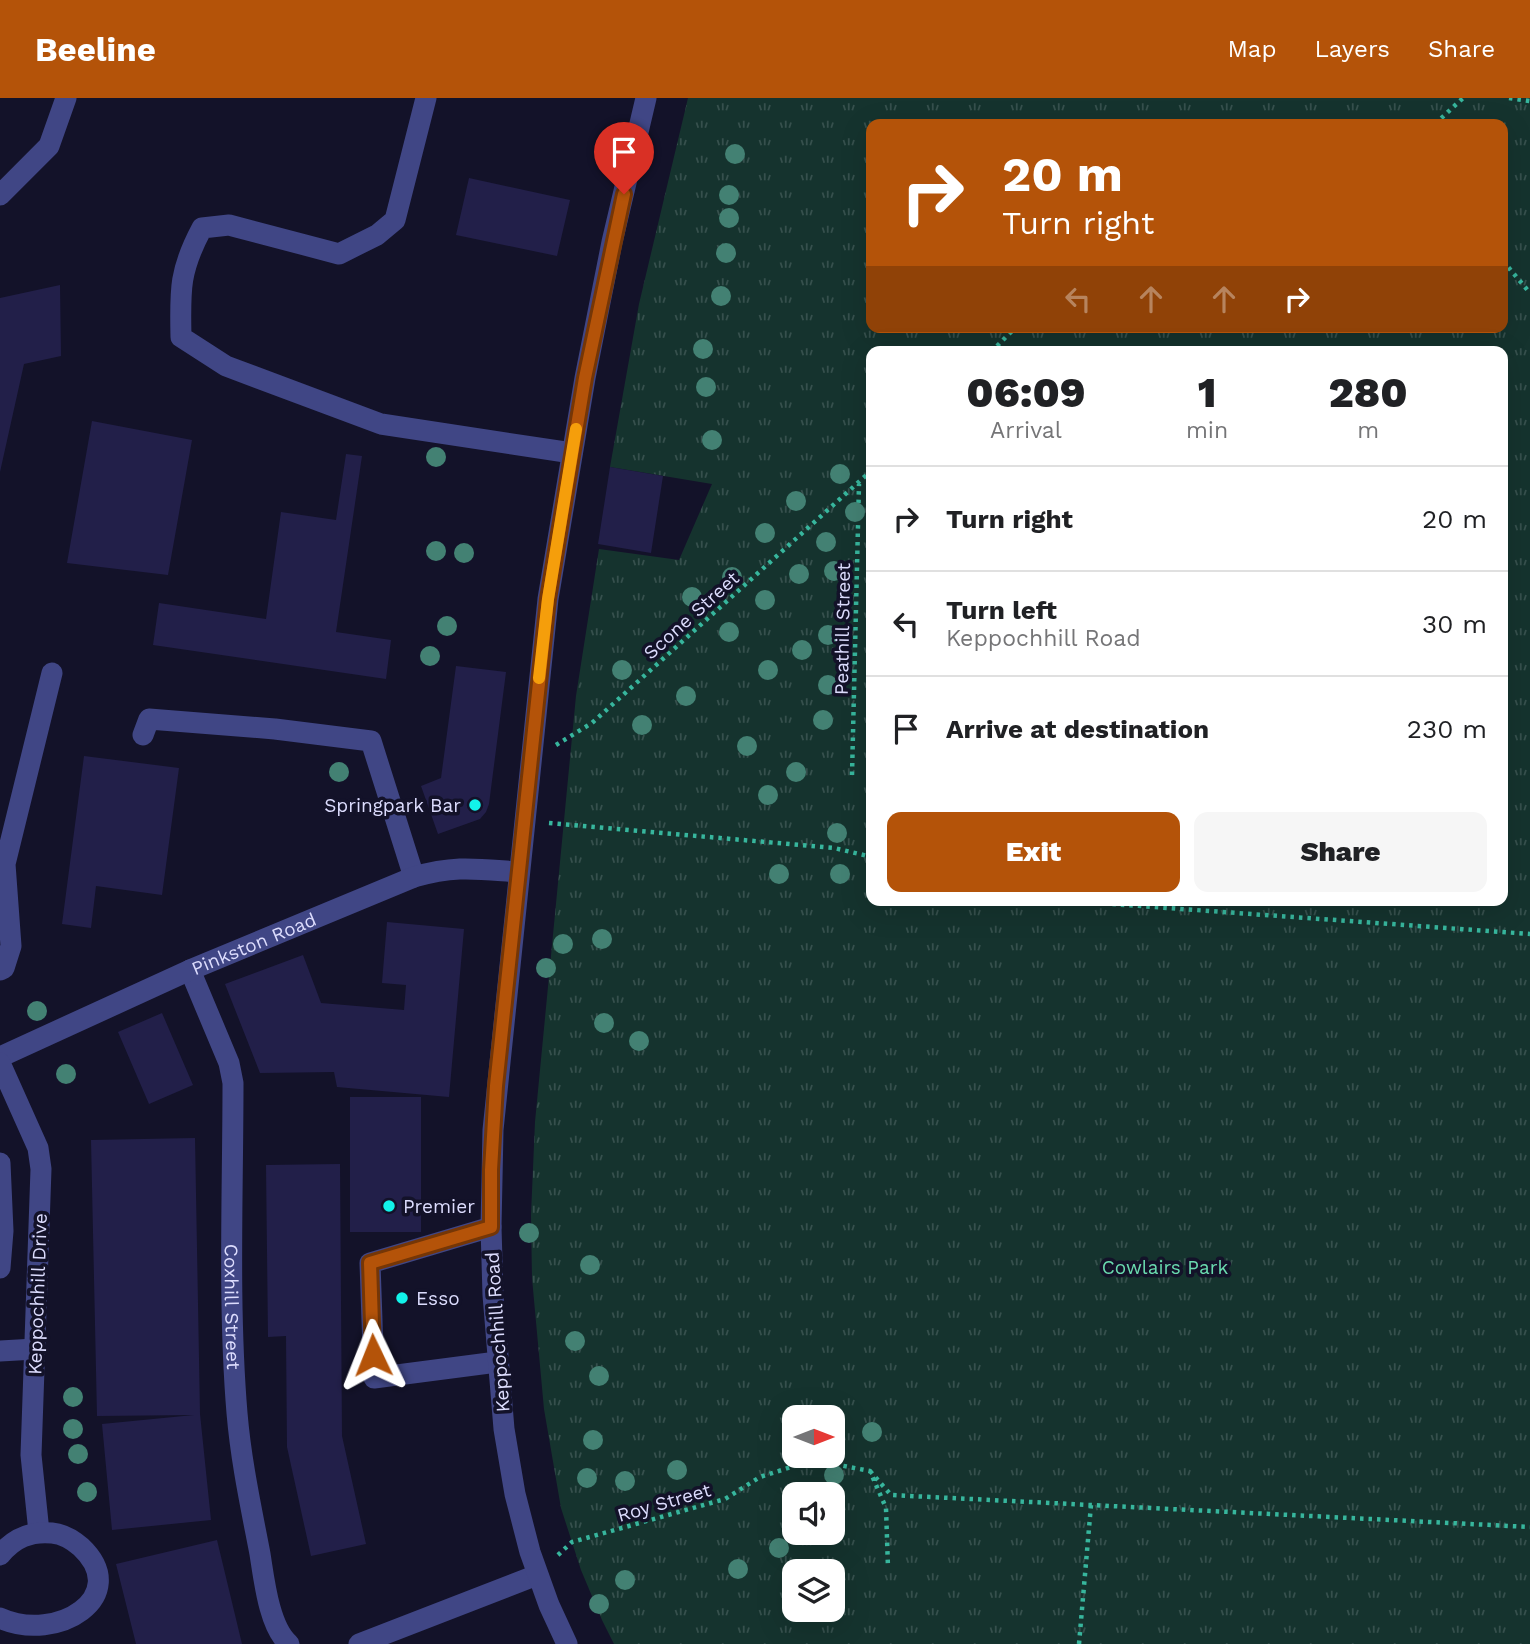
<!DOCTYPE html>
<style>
body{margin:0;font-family:"Work Sans",sans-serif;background:#f6f6f6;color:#202124;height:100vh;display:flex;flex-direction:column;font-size:26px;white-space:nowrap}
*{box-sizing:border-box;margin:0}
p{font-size:23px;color:#757577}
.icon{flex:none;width:38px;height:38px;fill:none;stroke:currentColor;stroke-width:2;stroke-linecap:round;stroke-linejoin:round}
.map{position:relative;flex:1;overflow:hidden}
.drawer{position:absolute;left:866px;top:248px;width:642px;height:560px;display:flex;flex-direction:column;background:#fff;border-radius:14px;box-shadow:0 7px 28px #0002}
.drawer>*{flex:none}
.top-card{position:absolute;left:866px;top:21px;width:642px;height:214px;border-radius:14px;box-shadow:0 7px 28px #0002;background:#b45309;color:#fff;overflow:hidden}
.needle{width:46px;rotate:90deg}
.tools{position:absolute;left:782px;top:1307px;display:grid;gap:14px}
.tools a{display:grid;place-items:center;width:63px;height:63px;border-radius:14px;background:#fff;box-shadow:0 7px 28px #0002;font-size:35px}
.pin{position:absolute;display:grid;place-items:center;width:60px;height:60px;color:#fff;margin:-72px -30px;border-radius:50% 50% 50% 0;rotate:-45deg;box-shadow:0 0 7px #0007}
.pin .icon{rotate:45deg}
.me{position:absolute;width:77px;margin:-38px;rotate:358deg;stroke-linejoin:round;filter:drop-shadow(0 0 5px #0008)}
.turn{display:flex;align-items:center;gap:24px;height:147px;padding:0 21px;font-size:32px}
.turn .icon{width:91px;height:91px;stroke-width:2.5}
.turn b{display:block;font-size:49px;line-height:60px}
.lanes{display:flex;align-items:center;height:66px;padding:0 21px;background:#0003;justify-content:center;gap:35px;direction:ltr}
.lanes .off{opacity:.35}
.eta{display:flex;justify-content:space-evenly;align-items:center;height:119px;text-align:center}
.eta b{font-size:42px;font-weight:800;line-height:49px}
.primary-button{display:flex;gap:14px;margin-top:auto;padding:14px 21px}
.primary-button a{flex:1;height:80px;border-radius:14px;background:#b45309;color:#fff;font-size:28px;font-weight:800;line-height:80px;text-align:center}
.primary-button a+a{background:#f6f6f6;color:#202124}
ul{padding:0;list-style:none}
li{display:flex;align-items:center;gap:21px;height:105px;padding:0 21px;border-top:2px solid #e0e0e0}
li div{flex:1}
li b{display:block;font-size:26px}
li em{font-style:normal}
header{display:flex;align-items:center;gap:42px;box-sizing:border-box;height:98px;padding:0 35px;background:#b45309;color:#fff}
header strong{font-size:33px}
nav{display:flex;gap:38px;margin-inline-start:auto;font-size:24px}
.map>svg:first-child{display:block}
.park{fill:url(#park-tufts);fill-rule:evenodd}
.building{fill:#221f49}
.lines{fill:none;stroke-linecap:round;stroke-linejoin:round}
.path{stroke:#37b69d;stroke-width:4.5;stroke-dasharray:3.5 5;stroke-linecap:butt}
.minor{stroke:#404685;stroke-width:21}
.tree{fill:#438173}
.route-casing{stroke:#753606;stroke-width:18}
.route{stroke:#b45309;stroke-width:12}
.slow{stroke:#f59e0b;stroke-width:12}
.poi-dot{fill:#12f3ea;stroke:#131229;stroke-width:2.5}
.labels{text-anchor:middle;stroke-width:7;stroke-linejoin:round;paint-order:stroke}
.street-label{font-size:19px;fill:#dcdcfd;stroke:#131229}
.poi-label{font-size:19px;fill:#dcdcfd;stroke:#131229;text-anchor:start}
.park-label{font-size:19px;fill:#6adbaf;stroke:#131229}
</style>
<header>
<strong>Beeline</strong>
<nav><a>Map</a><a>Layers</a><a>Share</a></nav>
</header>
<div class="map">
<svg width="1530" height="1546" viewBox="0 0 1530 1546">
<defs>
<pattern id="park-tufts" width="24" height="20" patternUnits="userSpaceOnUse" patternTransform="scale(1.75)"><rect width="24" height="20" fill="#15332e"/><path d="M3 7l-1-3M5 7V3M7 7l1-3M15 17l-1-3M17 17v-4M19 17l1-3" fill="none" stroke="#36504d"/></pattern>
</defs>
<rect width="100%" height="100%" fill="#131229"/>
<path class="park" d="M688,0H1530V1546H614L602,1522L581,1472L561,1410L544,1311L532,1180L531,1117L535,1024L576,598L599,451L679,462L712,386L610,369L639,206ZM872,26H1503V229H872ZM872,254H1503V803H872ZM794,1320H833V1358H794ZM794,1396H833V1435H794ZM794,1474H833V1512H794Z"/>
<path class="building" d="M469,80L570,102L557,158L456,137Z
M60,187L61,258L24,266L0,374V200Z
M92,323L192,342L168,477L67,465Z
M346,356L362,358L336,534L391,542L386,581L153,547L159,505L266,521L281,414L336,422Z
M610,369L663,378L651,455L598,446Z
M456,568L506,574L489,706L486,714L480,721L438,736L421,688L441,680Z
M84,658L179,670L162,797L96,788L91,830L62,826Z
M387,824L464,831L449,999L337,989L334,974L260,975L225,886L303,857L321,905L404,912L406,887L382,885Z
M162,915L193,987L149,1006L118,934Z
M350,999H421V1134H350Z
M195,1040L200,1316L211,1422L112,1432L102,1326L194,1317L97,1318L91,1042Z
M340,1066L342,1338L366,1446L311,1458L287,1349L286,1238L268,1239L266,1067Z
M217,1442L242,1546H136L116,1466Z"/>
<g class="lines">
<path class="path" d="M1509,0L1530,3
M1435,26L1463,0
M1503,163L1530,195
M991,254L1016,229
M556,647L592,625L872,372
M852,677L859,386
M549,725L834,750L872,759
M1070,803L1530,836
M870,1373L891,1397L1530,1429
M558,1457L572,1444L725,1401L760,1379L813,1362L870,1373L886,1410L888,1470
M1079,1546L1091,1407"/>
<g class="minor">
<path d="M426,0L395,122L377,137L339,156L229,127L202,130C179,173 180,192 181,239L226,268L381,326L572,355"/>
<path d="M0,97L49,48L66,0"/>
<path d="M143,637L149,621L275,631L371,643L414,779"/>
<path d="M0,872L4,870L11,848L5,766L52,575"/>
<path id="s1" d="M190,872L229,965L233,985C233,1095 228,1206 237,1315C241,1363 251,1409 260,1456C264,1481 269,1529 289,1546"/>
<path id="s2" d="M0,959L190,872L414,779C456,767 476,771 518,774"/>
<path d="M0,965L38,1050L41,1071L31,1357L39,1434"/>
<path d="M0,1065L3,1133L0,1170"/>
<path d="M491,1129L370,1165L374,1280L497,1264"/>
<path d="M0,1253L35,1251"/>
<path d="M0,1457C14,1440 30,1433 52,1435C63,1436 73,1442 81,1449C133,1498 57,1546 0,1520"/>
<path d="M359,1546L537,1477"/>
<path d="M567,1546L549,1507L530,1454L515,1396L504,1331L493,1197L491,1129L493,1032L548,501L585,280L612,144L646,0"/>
</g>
</g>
<g class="tree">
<circle cx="735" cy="56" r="10"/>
<circle cx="729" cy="97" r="10"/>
<circle cx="729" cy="120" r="10"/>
<circle cx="726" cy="155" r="10"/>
<circle cx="721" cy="198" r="10"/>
<circle cx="703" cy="251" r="10"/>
<circle cx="706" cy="289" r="10"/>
<circle cx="712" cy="342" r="10"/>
<circle cx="436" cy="359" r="10"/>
<circle cx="840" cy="376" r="10"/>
<circle cx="796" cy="403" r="10"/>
<circle cx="855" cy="414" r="10"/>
<circle cx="765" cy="435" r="10"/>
<circle cx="826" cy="444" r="10"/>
<circle cx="436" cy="453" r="10"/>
<circle cx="464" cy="455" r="10"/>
<circle cx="834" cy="473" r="10"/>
<circle cx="799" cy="476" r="10"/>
<circle cx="732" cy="479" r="10"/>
<circle cx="692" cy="499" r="10"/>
<circle cx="765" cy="502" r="10"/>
<circle cx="447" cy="528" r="10"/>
<circle cx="729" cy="534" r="10"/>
<circle cx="828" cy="537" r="10"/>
<circle cx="802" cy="552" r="10"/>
<circle cx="430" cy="558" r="10"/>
<circle cx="622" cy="572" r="10"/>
<circle cx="768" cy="572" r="10"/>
<circle cx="828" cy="587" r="10"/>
<circle cx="686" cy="598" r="10"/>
<circle cx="823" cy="622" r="10"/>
<circle cx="642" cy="627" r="10"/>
<circle cx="747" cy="648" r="10"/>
<circle cx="339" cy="674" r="10"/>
<circle cx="796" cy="674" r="10"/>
<circle cx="768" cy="697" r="10"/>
<circle cx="837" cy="735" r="10"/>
<circle cx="779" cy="776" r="10"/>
<circle cx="840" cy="776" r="10"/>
<circle cx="602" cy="841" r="10"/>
<circle cx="563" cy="846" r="10"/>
<circle cx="546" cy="870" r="10"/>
<circle cx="37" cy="913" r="10"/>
<circle cx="604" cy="925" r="10"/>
<circle cx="639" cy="943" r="10"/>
<circle cx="66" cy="976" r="10"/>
<circle cx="529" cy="1135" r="10"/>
<circle cx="590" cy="1167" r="10"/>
<circle cx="575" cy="1243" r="10"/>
<circle cx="599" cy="1278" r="10"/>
<circle cx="73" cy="1299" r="10"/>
<circle cx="73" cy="1331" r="10"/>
<circle cx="872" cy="1334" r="10"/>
<circle cx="593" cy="1342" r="10"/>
<circle cx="78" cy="1356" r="10"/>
<circle cx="677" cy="1372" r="10"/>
<circle cx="834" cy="1377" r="10"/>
<circle cx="587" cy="1380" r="10"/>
<circle cx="625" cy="1383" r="10"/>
<circle cx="87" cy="1394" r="10"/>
<circle cx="779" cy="1450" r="10"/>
<circle cx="738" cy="1471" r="10"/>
<circle cx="625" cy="1482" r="10"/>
<circle cx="599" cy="1506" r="10"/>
</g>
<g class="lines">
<g class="route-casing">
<path id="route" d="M373,1257L370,1165L491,1129V1072L496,988L548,501L585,280L624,96"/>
</g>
<use href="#route" class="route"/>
<path class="slow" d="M539,580L548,501L576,331"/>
</g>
<g class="poi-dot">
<circle cx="475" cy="707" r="7"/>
<circle cx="389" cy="1108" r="7"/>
<circle cx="402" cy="1200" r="7"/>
</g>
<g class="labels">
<g class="street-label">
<text transform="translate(691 517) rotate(-42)" y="7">Scone Street</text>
<text transform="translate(842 531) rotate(-89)" y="7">Peathill Street</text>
<text dy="7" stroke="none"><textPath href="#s2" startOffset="278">Pinkston Road</textPath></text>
<text transform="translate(37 1196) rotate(-88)" y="7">Keppochhill Drive</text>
<text dy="7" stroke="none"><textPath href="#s1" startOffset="345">Coxhill Street</textPath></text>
<text transform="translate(497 1234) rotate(-94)" y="7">Keppochhill Road</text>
<text transform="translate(664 1404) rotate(-16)" y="7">Roy Street</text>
</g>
<g class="poi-label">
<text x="461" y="714" text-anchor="end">Springpark Bar</text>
<text x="403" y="1115">Premier</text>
<text x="416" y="1207">Esso</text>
</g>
<g class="park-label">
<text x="1165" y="1176">Cowlairs Park</text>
</g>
</g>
</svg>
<div class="tools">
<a><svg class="needle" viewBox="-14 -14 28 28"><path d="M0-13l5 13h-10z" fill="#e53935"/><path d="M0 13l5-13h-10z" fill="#757577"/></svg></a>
<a><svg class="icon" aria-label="sound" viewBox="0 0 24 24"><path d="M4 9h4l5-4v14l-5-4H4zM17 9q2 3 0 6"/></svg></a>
<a><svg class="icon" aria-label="layers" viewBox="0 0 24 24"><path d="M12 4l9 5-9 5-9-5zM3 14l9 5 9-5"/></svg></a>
</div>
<div class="pin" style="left:624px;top:96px;background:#d93025"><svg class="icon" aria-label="arrive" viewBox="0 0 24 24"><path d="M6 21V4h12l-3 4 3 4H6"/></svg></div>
<svg class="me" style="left:373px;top:1257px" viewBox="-20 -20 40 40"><path d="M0-17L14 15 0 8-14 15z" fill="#b45309" stroke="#fff" stroke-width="4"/></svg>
<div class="top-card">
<div class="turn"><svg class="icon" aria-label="right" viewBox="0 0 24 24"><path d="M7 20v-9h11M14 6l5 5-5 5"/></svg><div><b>20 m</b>Turn right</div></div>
<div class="lanes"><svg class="icon off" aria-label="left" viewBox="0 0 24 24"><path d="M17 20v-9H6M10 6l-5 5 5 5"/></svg><svg class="icon off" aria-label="ahead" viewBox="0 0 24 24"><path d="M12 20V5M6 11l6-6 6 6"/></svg><svg class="icon off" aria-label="ahead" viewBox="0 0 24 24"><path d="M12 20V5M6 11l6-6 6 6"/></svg><svg class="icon" aria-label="right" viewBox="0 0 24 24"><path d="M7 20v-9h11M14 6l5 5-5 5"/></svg></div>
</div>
<section class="drawer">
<div class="eta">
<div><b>06:09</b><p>Arrival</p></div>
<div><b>1</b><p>min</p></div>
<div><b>280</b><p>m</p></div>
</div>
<ul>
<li><svg class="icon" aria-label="right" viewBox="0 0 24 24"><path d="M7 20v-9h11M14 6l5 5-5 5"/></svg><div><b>Turn right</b></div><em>20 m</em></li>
<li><svg class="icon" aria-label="left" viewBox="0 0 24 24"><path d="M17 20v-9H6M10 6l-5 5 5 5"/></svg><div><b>Turn left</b><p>Keppochhill Road</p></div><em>30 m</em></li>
<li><svg class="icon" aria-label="arrive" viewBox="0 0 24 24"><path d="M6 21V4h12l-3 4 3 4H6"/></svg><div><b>Arrive at destination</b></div><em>230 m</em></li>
</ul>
<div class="primary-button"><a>Exit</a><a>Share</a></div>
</section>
</div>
